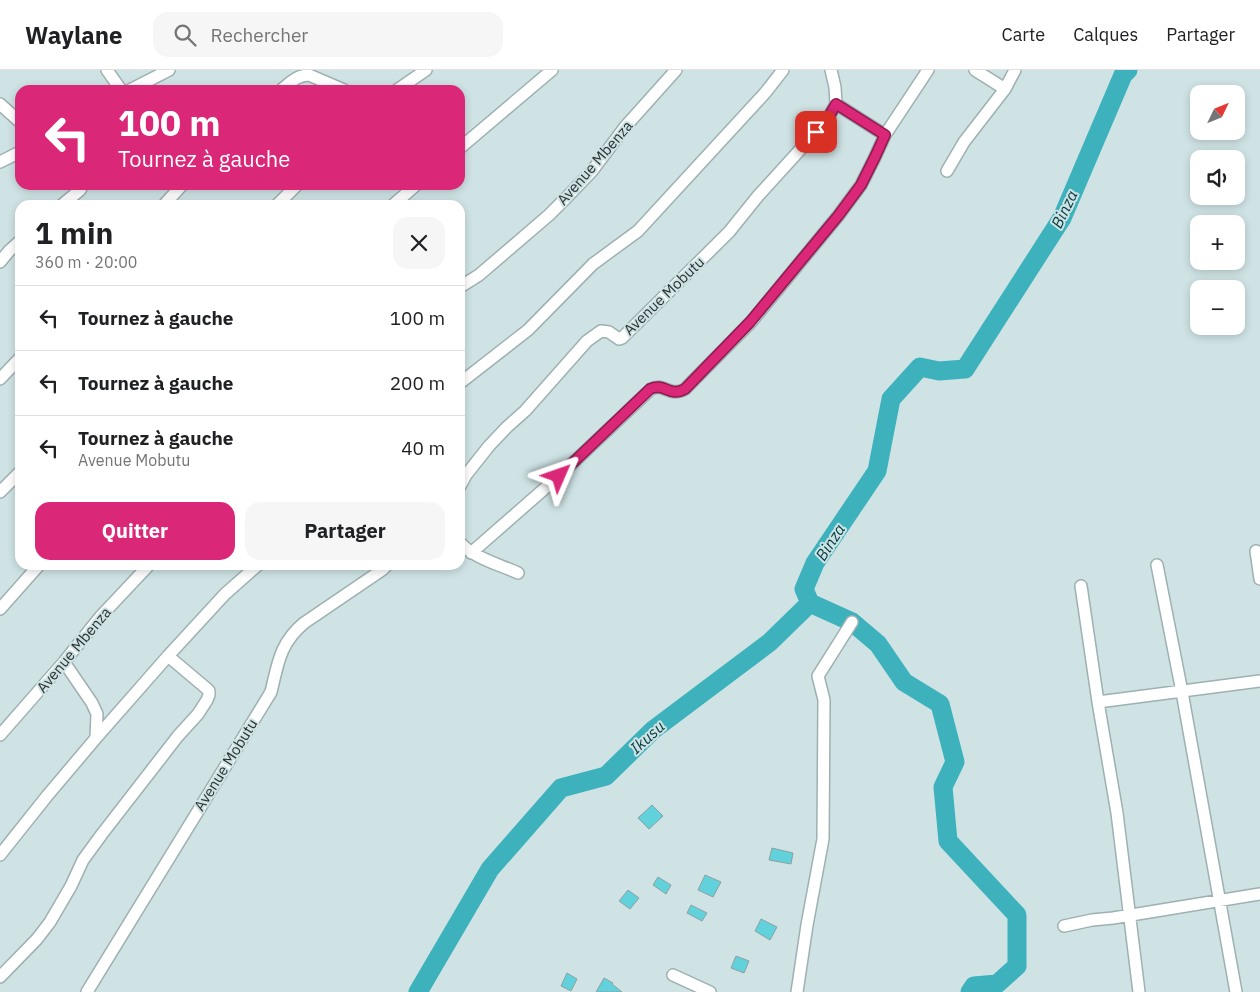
<!DOCTYPE html>
<html lang="fr">
<meta charset="utf-8">
<style>
body{margin:0;font-family:"IBM Plex Sans",sans-serif;background:#f6f6f6;color:#202124;height:100vh;display:flex;flex-direction:column;font-size:19px;white-space:nowrap}
*{box-sizing:border-box;margin:0}
p{font-size:16px;color:#757577}
.icon{flex:none;width:28px;height:28px;fill:none;stroke:currentColor;stroke-width:2;stroke-linecap:round;stroke-linejoin:round}
.map{position:relative;flex:1;overflow:hidden}
.details{position:absolute;left:15px;top:130px;width:450px;height:370px;display:flex;flex-direction:column;background:#fff;border-radius:15px;box-shadow:0 2px 8px #0003}
.details>*{flex:none}
.banner{position:absolute;left:15px;top:15px;width:450px;height:105px;border-radius:15px;box-shadow:0 2px 8px #0003;background:#db2777;color:#fff;overflow:hidden}
.needle{width:32px;rotate:47deg}
.fabs{position:absolute;left:1190px;top:15px;display:grid;gap:10px}
.fabs a{display:grid;place-items:center;width:55px;height:55px;border-radius:10px;background:#fff;box-shadow:0 2px 8px #0003;font-size:25px}
.pin{position:absolute;display:grid;place-items:center;width:42px;height:42px;color:#fff;margin:-21px;border-radius:10px;box-shadow:0 2px 8px #0006}
.me{position:absolute;width:55px;margin:-28px;rotate:47deg;stroke-linejoin:round;filter:drop-shadow(0 0 4px #0008)}
.turn{display:flex;align-items:center;gap:18px;height:105px;padding:0 20px;font-size:22px}
.turn .icon{width:65px;height:65px;stroke-width:2.5}
.turn b{display:block;font-size:35px;line-height:42px}
.round{display:grid;place-items:center;flex:none;width:52px;height:52px;border-radius:15px;background:#f6f6f6}
.overview{display:flex;align-items:center;justify-content:space-between;height:85px;padding:0 20px}
h1{font-size:30px;font-weight:700;line-height:38px}
.primary-button{display:flex;gap:10px;margin-top:auto;padding:10px 20px}
.primary-button a{flex:1;height:58px;border-radius:15px;background:#db2777;color:#fff;font-size:20px;font-weight:700;line-height:58px;text-align:center}
.primary-button a+a{background:#f6f6f6;color:#202124}
ul{padding:0;list-style:none}
li{display:flex;align-items:center;gap:15px;height:65px;padding:0 20px;border-top:1px solid #e0e0e0}
li div{flex:1}
li b{display:block;font-size:19px}
li em{font-style:normal}
header{display:flex;align-items:center;gap:30px;box-sizing:border-box;height:70px;padding:0 25px;background:#fff;border-bottom:1px solid #e0e0e0}
header strong{font-size:24px}
nav{display:flex;gap:28px;margin-inline-start:auto;font-size:18px}
.search{width:350px;height:45px;background:#f6f6f6;display:flex;align-items:center;gap:12px;box-sizing:border-box;padding:0 18px;border-radius:15px;color:#757577;font-size:19px}
.map>svg:first-child{display:block}
.lines{fill:none;stroke-linecap:round;stroke-linejoin:round}
.river{stroke:#3db2bd;stroke-width:19}
.building{fill:#61d1dc;stroke:#8ea0a2}
.street-casing{stroke:#9db0b2;stroke-width:14}
.street{stroke:#fff;stroke-width:11}
.route-casing{stroke:#8e194d;stroke-width:12}
.route{stroke:#db2777;stroke-width:9}
.labels{text-anchor:middle;stroke-width:4;stroke-linejoin:round;paint-order:stroke}
.street-label{font-size:15px;fill:#2a3132;stroke:#cfe3e5}
.water-label{font-size:16px;font-style:italic;fill:#043c41;stroke:#cfe3e5}
</style>
<header>
<strong>Waylane</strong>
<div class="search"><svg class="icon" aria-label="search" viewBox="0 0 24 24"><circle cx="10" cy="10" r="6"/><path d="M15 15l6 6"/></svg>Rechercher</div>
<nav><a>Carte</a><a>Calques</a><a>Partager</a></nav>
</header>
<div class="map">
<svg width="1260" height="922" viewBox="0 0 1260 922">
<rect width="100%" height="100%" fill="#cfe3e5"/>
<g class="lines">
<path class="river" d="M418,922L490,799L561,718L606,706L653,660L770,572L810,533
M970,922L974,916L997,914L1017,896V845L948,771L943,717L955,692L940,634L904,612L878,574L852,552L810,533L804,519L815,493L877,401L891,329L920,297L939,301L965,299L1062,148L1123,5L1128,0"/>
</g>
<path class="building" d="M652,735L663,746L649,759L638,748Z
M772,778L793,783L791,794L769,790Z
M705,805L721,812L713,827L698,820Z
M658,807L671,815L666,824L653,815Z
M628,820L639,828L630,839L619,831Z
M691,835L707,843L702,851L687,843Z
M761,849L777,857L770,870L755,861Z
M736,886L749,891L744,903L731,898Z
M567,903L577,909L571,921L561,916Z
M604,908L613,913L612,914L622,922H596Z"/>
<g class="lines">
<g class="street-casing">
<path id="street" d="M107,0L121,20
M975,0L1005,19
M130,20L169,0
M281,20C290,13 297,5 309,5L344,20
M397,20L426,0
M0,34L20,52
M836,34L885,65
M460,78L552,0
M0,92L20,82
M947,101L964,72L1005,19L1015,0
M62,135L80,120L83,115
M164,135L182,115
M277,135L297,115
M393,135L416,115
M0,192L9,181L20,171
M460,217L479,205L549,145L566,128L592,101L625,57L676,0
M0,309L20,288
M460,313L528,260L593,194L638,161L765,23L783,0
M460,416L466,405L489,376L507,357L525,341L587,271L601,261L609,262L619,269L622,268L729,162L758,126L827,50L836,34L835,17L831,0
M0,422L20,402
M460,473C464,476 468,481 473,483C487,492 503,496 518,503
M1256,481L1260,509
M471,483L559,406L651,319C665,312 669,328 685,319L751,252L838,146L861,115L875,87L885,65L928,0
M1157,495L1182,622L1236,922
M1081,516L1098,632L1117,743L1139,922
M0,539L39,495
M64,592L92,633L97,644L96,668
M1098,632L1260,611
M0,665L64,592L101,546L149,495
M0,785L47,726L96,668L168,586L225,524L258,495
M1064,856L1092,850L1113,848L1260,824
M673,905L710,922
M0,907L37,869L50,852L71,816L83,790L102,764L178,666L198,644L207,630L209,625V621L206,618L168,586
M87,922L271,622C278,593 280,573 304,553L382,500L387,495
M797,922L807,855L823,769L824,630L818,606L852,552"/>
</g>
<use href="#street" class="street"/>
</g>
<g class="lines">
<g class="route-casing">
<path id="route" d="M559,406L650,319C665,312 669,328 685,319L750,252L838,146L861,115L875,87L885,65L836,34L827,50L816,62"/>
</g>
<use href="#route" class="route"/>
</g>
<g class="labels">
<g class="street-label">
<text transform="translate(595 93) rotate(-49)" y="5">Avenue Mbenza</text>
<text transform="translate(664 226) rotate(-44)" y="5">Avenue Mobutu</text>
<text transform="translate(74 580) rotate(-50)" y="5">Avenue Mbenza</text>
<text transform="translate(226 695) rotate(-58)" y="5">Avenue Mobutu</text>
</g>
<g class="water-label">
<text transform="translate(1064 139) rotate(-64)" y="6">Binza</text>
<text transform="translate(830 472) rotate(-57)" y="6">Binza</text>
<text transform="translate(647 667) rotate(-42)" y="6">Ikusu</text>
</g>
</g>
</svg>
<div class="fabs">
<a><svg class="needle" viewBox="-14 -14 28 28"><path d="M0-13l5 13h-10z" fill="#e53935"/><path d="M0 13l5-13h-10z" fill="#757577"/></svg></a>
<a><svg class="icon" aria-label="sound" viewBox="0 0 24 24"><path d="M4 9h4l5-4v14l-5-4H4zM17 9q2 3 0 6"/></svg></a>
<a>+</a>
<a>−</a>
</div>
<div class="pin" style="left:816px;top:62px;background:#d93025"><svg class="icon" aria-label="arrive" viewBox="0 0 24 24"><path d="M6 21V4h12l-3 4 3 4H6"/></svg></div>
<svg class="me" style="left:559px;top:406px" viewBox="-20 -20 40 40"><path d="M0-17L14 15 0 8-14 15z" fill="#db2777" stroke="#fff" stroke-width="4"/></svg>
<div class="banner">
<div class="turn"><svg class="icon" aria-label="left" viewBox="0 0 24 24"><path d="M17 20v-9H6M10 6l-5 5 5 5"/></svg><div><b>100 m</b>Tournez à gauche</div></div>
</div>
<section class="details">
<div class="overview"><div><h1>1 min</h1><p>360 m · 20:00</p></div><a class="round"><svg class="icon" aria-label="close" viewBox="0 0 24 24"><path d="M6 6l12 12M18 6L6 18"/></svg></a></div>
<ul>
<li><svg class="icon" aria-label="left" viewBox="0 0 24 24"><path d="M17 20v-9H6M10 6l-5 5 5 5"/></svg><div><b>Tournez à gauche</b></div><em>100 m</em></li>
<li><svg class="icon" aria-label="left" viewBox="0 0 24 24"><path d="M17 20v-9H6M10 6l-5 5 5 5"/></svg><div><b>Tournez à gauche</b></div><em>200 m</em></li>
<li><svg class="icon" aria-label="left" viewBox="0 0 24 24"><path d="M17 20v-9H6M10 6l-5 5 5 5"/></svg><div><b>Tournez à gauche</b><p>Avenue Mobutu</p></div><em>40 m</em></li>
</ul>
<div class="primary-button"><a>Quitter</a><a>Partager</a></div>
</section>
</div>
